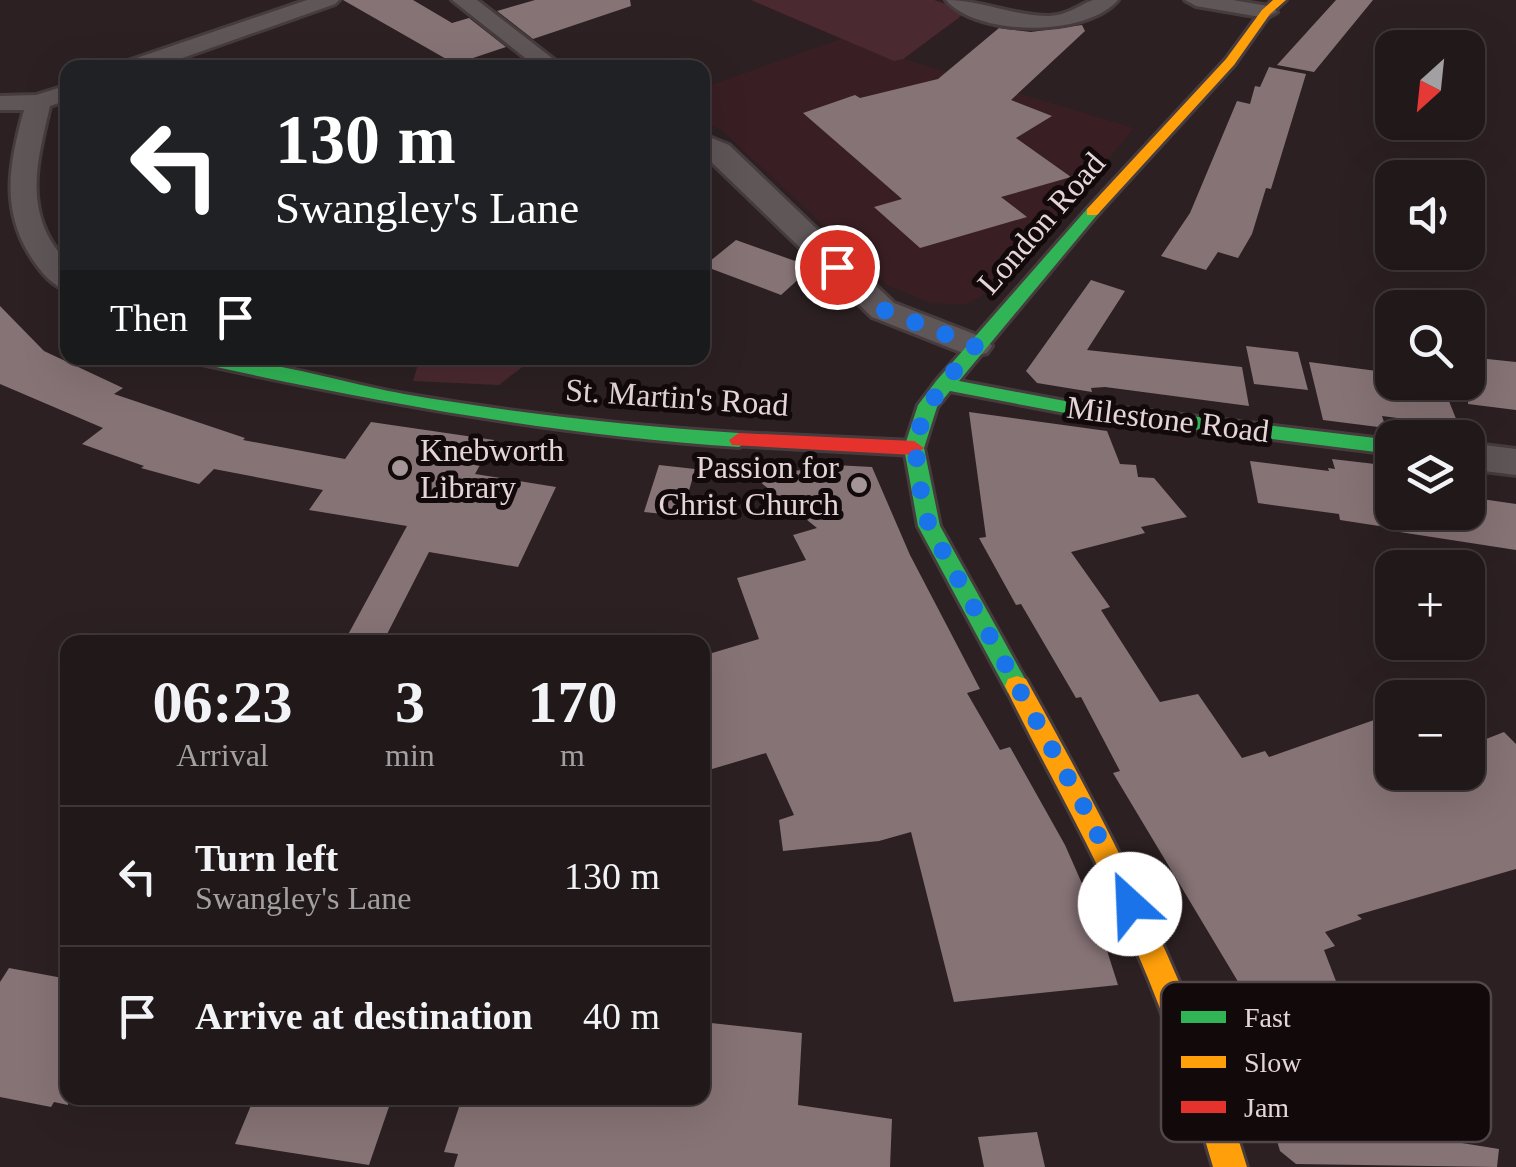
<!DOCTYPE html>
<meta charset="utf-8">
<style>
body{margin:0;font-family:Georgia,serif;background:#2d2527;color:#f1f3f6;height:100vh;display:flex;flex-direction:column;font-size:38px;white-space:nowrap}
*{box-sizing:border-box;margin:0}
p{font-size:32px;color:#a2a0a2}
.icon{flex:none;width:55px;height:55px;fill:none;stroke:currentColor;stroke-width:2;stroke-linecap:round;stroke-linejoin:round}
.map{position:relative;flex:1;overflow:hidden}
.sheet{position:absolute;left:60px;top:635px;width:650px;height:470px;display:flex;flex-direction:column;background:#21181a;border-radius:20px;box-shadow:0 10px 40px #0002,0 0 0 2px #3e3739}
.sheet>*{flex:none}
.banner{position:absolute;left:60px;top:60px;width:650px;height:305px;border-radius:20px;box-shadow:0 10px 40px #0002,0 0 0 2px #3e3739;background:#202124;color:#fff;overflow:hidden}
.needle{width:65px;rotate:207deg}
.tools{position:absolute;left:1375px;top:30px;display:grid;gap:20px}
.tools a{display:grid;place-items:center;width:110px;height:110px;border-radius:20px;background:#21181a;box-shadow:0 10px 40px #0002,0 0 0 2px #3e3739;font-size:50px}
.pin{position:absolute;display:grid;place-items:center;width:85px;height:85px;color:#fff;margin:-42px;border:5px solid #fff;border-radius:50%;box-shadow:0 2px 10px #0007}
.me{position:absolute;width:110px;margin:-55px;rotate:335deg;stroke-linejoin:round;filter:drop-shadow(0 0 8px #0008)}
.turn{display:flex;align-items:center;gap:35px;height:210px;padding:0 50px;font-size:45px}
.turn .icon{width:130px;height:130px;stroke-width:2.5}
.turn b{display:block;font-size:70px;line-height:85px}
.then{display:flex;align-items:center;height:95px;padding:0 50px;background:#0003;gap:20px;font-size:38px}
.eta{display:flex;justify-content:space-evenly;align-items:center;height:170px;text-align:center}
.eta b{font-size:60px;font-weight:700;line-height:70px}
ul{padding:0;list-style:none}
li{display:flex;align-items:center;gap:30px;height:140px;padding:0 50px;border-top:2px solid #3e3739}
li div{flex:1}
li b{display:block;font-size:38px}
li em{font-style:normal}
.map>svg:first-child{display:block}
.built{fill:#391f24}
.green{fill:#4a2930}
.building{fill:#867376}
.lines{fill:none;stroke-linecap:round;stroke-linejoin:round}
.street-casing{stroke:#463b3d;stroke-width:6}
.fast-casing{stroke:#463b3d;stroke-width:6}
.slow-casing{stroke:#463b3d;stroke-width:6}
.jam-casing{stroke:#463b3d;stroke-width:6}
.street{fill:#5f5658;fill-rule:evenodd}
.fast{fill:#30b455;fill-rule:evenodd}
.slow{fill:#ff9f0a;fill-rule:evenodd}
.jam{fill:#e5322d;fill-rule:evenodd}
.route{stroke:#1a73e8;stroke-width:18;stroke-dasharray:0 32.4}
.poi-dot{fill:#a49698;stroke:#12090b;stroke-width:4}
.labels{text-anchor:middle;stroke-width:10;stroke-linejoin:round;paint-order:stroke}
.street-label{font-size:32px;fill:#e5d5d8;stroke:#12090b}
.poi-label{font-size:32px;fill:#e5d5d8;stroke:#12090b;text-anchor:start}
.key{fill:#12090b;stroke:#514648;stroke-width:2.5}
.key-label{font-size:28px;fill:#e5d5d8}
</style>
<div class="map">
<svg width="1516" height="1167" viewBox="0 0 1516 1167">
<rect width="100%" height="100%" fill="#2c2022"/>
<path class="built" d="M750,0H934L968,11L904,59L1134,128L1078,196L983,295L965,305L931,303L887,285L723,131L703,121L702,88L841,39Z"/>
<path class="green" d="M751,0H934L968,11L903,59L894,61Z
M420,358H534L499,385L413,381Z"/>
<path class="building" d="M343,0H413L452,23L469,18L506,47L455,64Z
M535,0H630L631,6L533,39L497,11Z
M1336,0H1373L1314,72L1277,65Z
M1082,25L1085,31L1011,100L1052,116L1016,138L1071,177L1001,197L1027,217L920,248L874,207L902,199L803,113L855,95L860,98L938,79L999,28L1031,32Z
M1269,67L1306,74L1271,189L1266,188L1252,234L1238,258L1218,252L1206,270L1161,256L1190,213L1237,101L1250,104L1255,86L1260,87Z
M736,240L812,267L781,295L704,266Z
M1091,280L1125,291L1087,350L1242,367L1249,406L1105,387L1091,388L1092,392L1037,383L1026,371Z
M0,306L44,351L123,388L114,394L245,438L243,440L345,459L371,422L494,440L475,474L556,487L518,567L429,552L383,642H344L407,526L309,510L323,490L214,469L199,484L141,468L144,466L82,444L103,428L0,384Z
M1246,346L1298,352L1308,390L1254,384Z
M1468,357L1516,362V410L1468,404Z
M1309,362L1392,373V382L1442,384L1459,426L1382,416L1386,428L1323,420Z
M969,412L1107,431L1120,464L1136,465L1138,477L1154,478L1187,517L1141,527L1145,533L1071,552L1110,607L1101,610L1160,702L1198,694L1242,758L1265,751L1269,757L1374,720L1392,742V772H1468V746L1504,732L1516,744V869L1357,915L1362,919L1325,932L1335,946L1324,950L1349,1015L1382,1027L1412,1135L1499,1149L1497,1167L1296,1164L1280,1151L1242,1022L1261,1020L1113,773L1120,771L1081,697L1076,698L1021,604L1016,605L979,538L986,537Z
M1332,459L1392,466V528L1340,520L1339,514L1258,503L1250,461L1329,471L1328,468L1335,469Z
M733,460L785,462L794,471L834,465L872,467L910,555L980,689L967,693L1000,750L1010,747L1065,845L1095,913L1118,985L954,1002L911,832L879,841L783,851L779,820L794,815L766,753L702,772V656L759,639L737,578L806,560L793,535L817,528Z
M659,465L695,469L682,516L644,512Z
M1468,497L1516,504V550L1393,531L1394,512H1468Z
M9,968L68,979V1105L54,1102L51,1107L0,1097V982Z
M711,1023L802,1033L798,1105L892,1119L890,1167H454L458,1154L444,1152L462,1098H702Z
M254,1098H392L369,1165L235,1144Z
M1037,1132L1045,1167H984L978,1137Z"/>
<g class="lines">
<g class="street-casing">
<path id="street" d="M307,0H339L335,4L154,68H119L122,63Z
M452,0H477L565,68H538Z
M946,0C981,0 1013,16 1049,16C1068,15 1077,6 1093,0C1100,0 1111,0 1118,0C1085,38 976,36 946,0Z
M1185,0H1233L1274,7L1277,12L1266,18L1196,6Z
M68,85V100L50,106C42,142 30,181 41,218C51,253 68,249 68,290C53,287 42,273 33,260C0,211 9,164 24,110H0V96L36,95Z
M702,134L729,145L894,303L987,339L992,346L987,353L975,356L963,353L872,317L702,153Z
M1468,443L1516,449V475L1468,469Z"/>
</g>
<g class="fast-casing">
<path id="fast" d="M1092,207L1100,212L1097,215L959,381L1065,401L1392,440V454L1065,413L950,391L937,407L924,448L940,526L1029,686L1026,693L1017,696L1008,693L918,526L904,448L918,405L937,380L1087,209Z
M193,358C252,354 342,383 404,394C515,413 626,426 739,433L749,440L739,447C557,435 380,403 202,364Z"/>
</g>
<g class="slow-casing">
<path id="slow" d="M1273,0H1286L1270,14L1234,65L1097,215H1087V209L1226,59L1262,10Z
M1017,676L1026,679C1114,836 1195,994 1247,1167H1213C1184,1064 1146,965 1099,869C1069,807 1035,748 1005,686L1008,679Z"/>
</g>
<g class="jam-casing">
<path id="jam" d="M739,433L914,441L924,448L914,455L732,445L729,440Z"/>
</g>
<use href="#street" class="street"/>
<use href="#fast" class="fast"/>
<use href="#slow" class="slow"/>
<use href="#jam" class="jam"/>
</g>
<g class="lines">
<path class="route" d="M837,267L884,310L975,346C913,420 905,431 929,526L1089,816L1130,904"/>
</g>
<g class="poi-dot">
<circle cx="400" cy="468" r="10"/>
<circle cx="859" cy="485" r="10"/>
</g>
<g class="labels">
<g class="street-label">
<text transform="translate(1041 223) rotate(-49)" y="11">London Road</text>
<text transform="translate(677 397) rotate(4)" y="11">St. Martin's Road</text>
<text transform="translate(1168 419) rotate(7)" y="11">Milestone Road</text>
</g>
<g class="poi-label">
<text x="420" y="461">Knebworth<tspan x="420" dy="37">Library</tspan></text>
<text x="839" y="478" text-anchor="end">Passion for<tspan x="839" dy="37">Christ Church</tspan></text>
</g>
</g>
<rect x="1161" y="982" width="330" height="160" rx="15" class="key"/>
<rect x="1181" y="1011" width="45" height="12" fill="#30b455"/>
<rect x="1181" y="1056" width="45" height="12" fill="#ff9f0a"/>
<rect x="1181" y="1101" width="45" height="12" fill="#e5322d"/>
<g class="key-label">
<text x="1244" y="1027">Fast</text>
<text x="1244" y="1072">Slow</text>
<text x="1244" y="1117">Jam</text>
</g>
</svg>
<div class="tools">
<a><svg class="needle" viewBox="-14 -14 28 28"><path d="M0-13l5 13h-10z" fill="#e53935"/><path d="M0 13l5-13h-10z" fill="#a2a0a2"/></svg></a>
<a><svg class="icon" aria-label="sound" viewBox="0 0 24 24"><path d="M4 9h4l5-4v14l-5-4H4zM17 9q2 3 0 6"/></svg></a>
<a><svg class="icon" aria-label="search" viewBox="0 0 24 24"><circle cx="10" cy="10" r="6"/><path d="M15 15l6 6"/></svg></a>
<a><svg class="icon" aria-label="layers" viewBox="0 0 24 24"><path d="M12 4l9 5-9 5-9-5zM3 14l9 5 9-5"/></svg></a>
<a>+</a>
<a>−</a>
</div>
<div class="pin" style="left:837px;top:267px;background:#d93025"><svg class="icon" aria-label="arrive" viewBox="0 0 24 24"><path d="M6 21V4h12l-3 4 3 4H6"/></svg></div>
<svg class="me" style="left:1130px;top:904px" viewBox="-20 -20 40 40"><circle r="19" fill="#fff"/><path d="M0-13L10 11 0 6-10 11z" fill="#1a73e8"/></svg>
<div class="banner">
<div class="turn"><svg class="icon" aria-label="left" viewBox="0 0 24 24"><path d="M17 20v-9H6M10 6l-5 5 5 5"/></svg><div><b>130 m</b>Swangley's Lane</div></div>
<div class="then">Then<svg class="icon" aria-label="arrive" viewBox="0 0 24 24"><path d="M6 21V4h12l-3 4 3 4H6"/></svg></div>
</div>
<section class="sheet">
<div class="eta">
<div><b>06:23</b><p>Arrival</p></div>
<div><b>3</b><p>min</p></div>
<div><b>170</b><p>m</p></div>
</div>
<ul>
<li><svg class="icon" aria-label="left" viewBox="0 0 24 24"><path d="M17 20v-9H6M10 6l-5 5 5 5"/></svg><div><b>Turn left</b><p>Swangley's Lane</p></div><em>130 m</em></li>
<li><svg class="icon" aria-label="arrive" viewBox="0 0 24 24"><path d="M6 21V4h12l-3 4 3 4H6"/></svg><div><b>Arrive at destination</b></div><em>40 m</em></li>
</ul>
</section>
</div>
